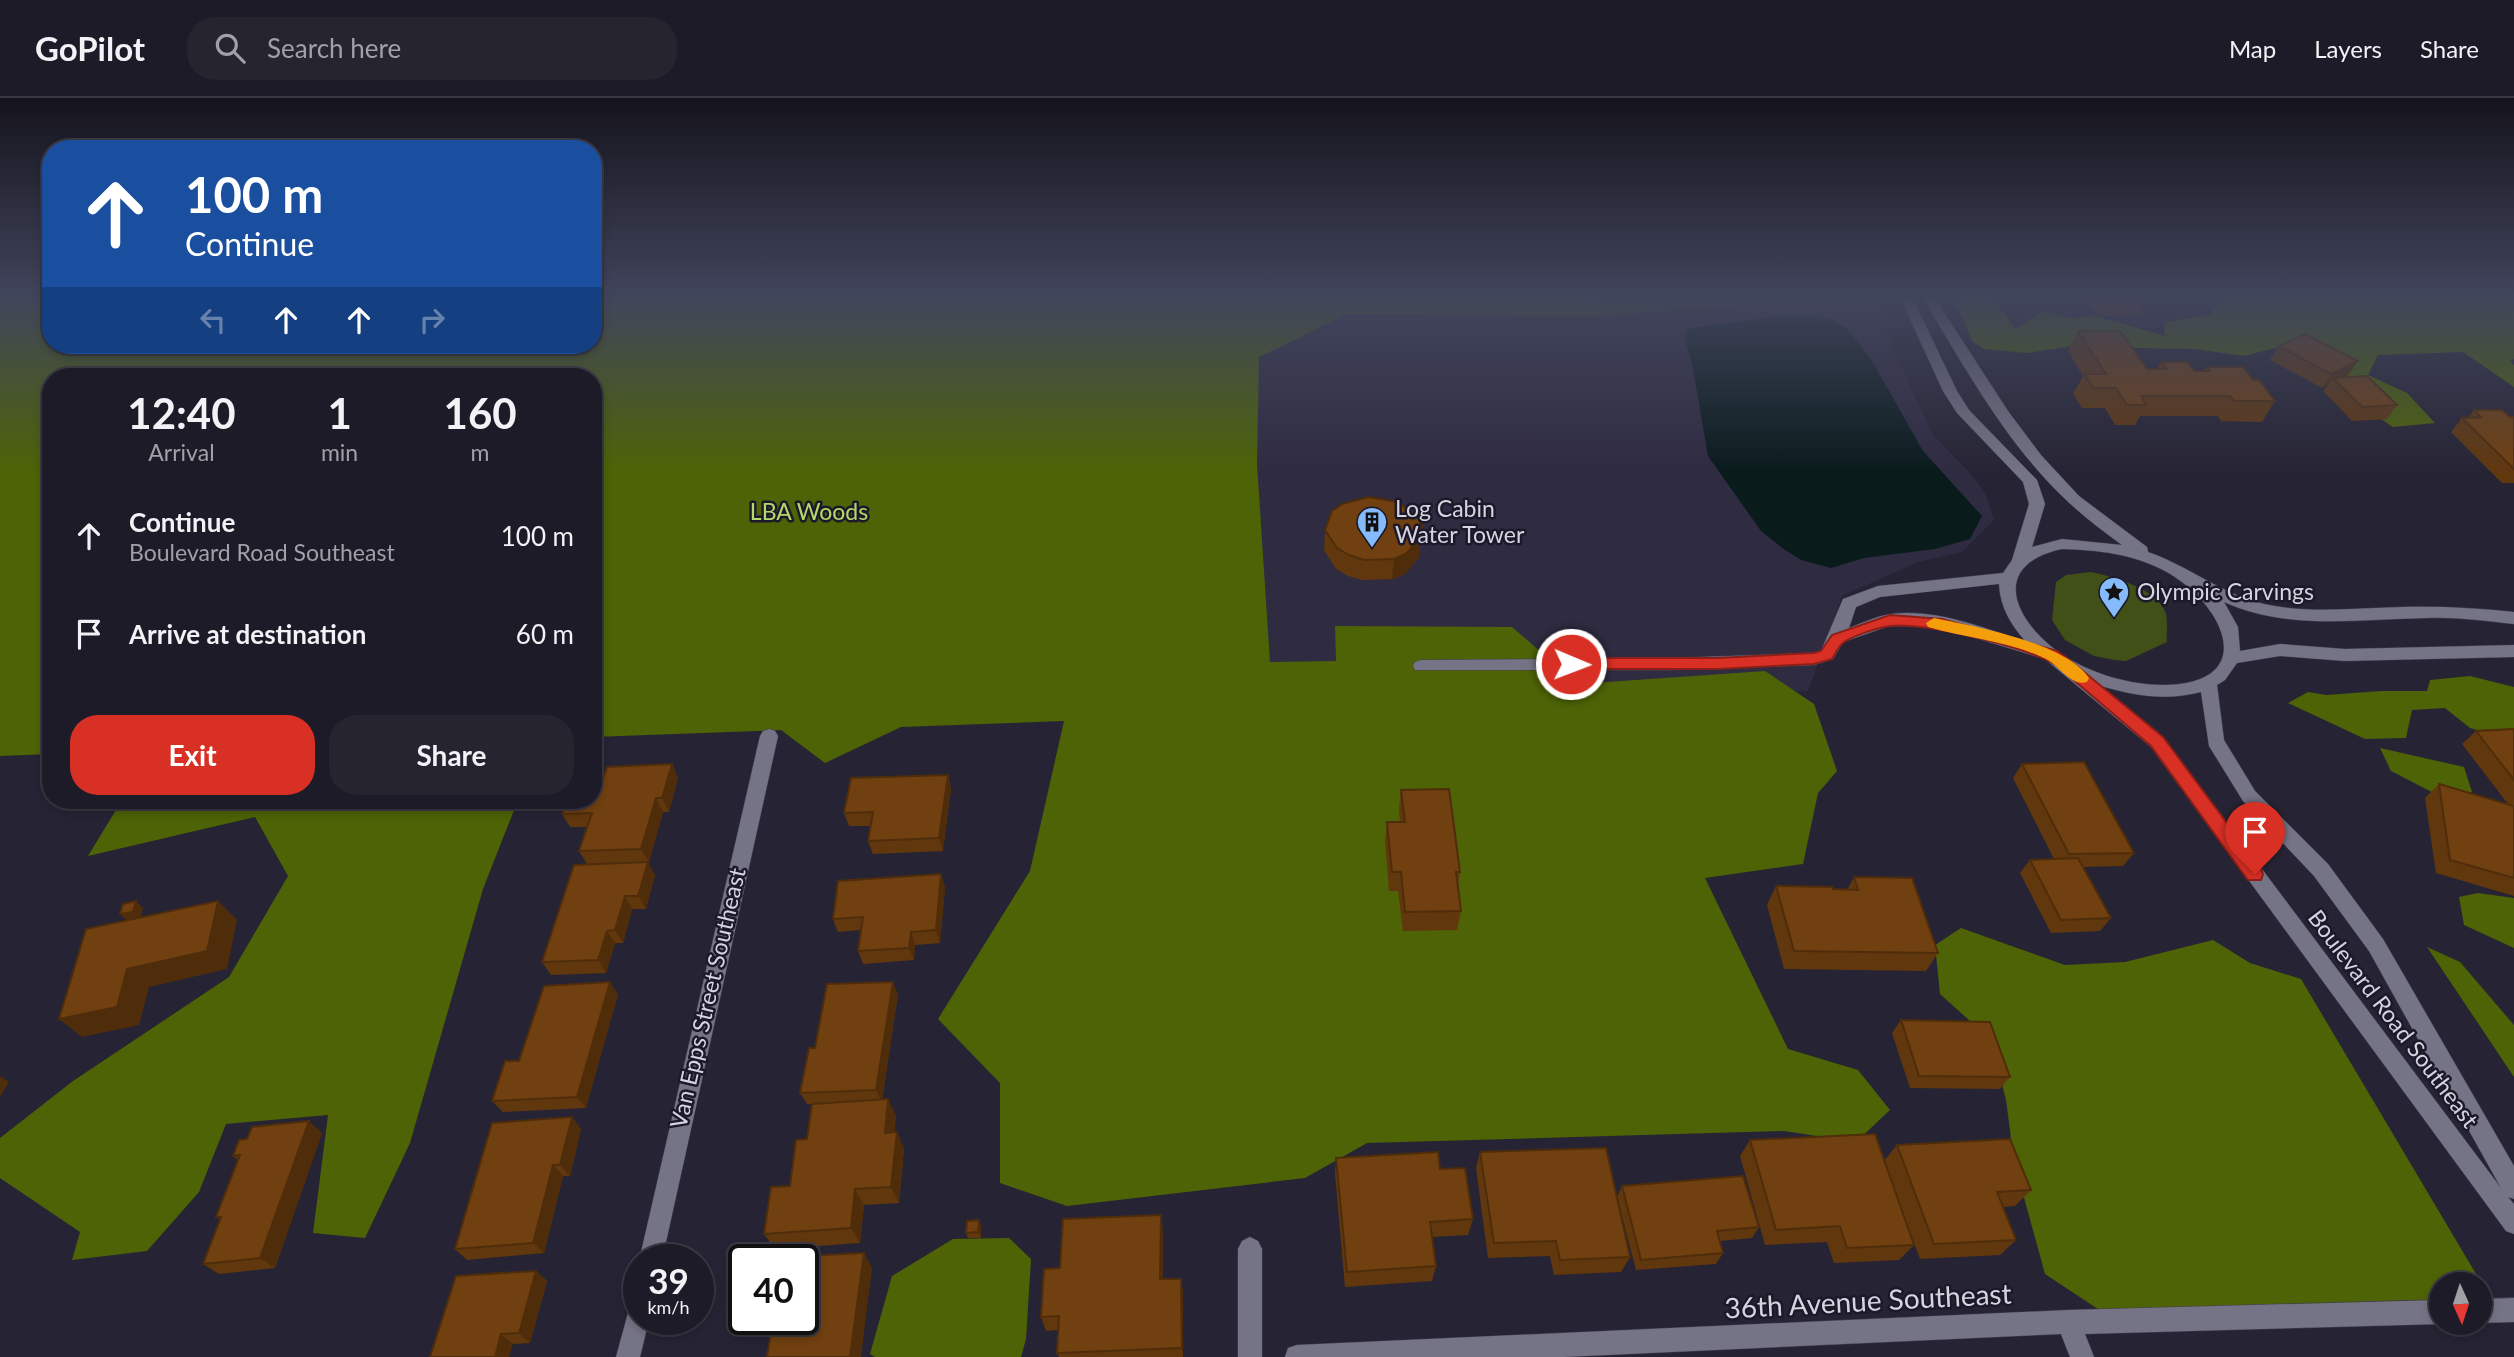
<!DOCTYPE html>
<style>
body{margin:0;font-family:Lato,sans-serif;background:#25242f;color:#f1f3f6;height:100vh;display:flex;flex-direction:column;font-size:26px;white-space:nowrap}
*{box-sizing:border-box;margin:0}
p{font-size:23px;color:#a0a1a7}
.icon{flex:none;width:38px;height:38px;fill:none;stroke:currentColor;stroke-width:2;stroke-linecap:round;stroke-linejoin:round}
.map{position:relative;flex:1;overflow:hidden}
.sheet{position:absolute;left:42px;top:270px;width:560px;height:441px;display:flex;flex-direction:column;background:#1c1b27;border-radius:28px;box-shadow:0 4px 10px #0003,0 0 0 2px #3a3944}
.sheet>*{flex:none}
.hud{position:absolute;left:42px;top:42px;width:560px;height:214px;border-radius:28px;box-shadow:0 4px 10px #0003,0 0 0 2px #3a3944;background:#1a4fa0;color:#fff;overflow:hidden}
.needle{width:46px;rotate:177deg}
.fabs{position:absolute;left:2429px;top:1174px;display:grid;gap:14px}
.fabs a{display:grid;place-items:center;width:63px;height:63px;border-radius:50%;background:#1c1b27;box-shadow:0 4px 10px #0003,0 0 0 2px #3a3944;font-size:35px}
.speed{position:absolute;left:623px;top:1146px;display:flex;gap:14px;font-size:35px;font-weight:700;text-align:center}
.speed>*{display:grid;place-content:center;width:91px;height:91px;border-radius:50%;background:#1c1b27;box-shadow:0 4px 10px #0003,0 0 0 2px #3a3944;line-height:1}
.speed small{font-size:18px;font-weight:400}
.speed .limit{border:4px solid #111;border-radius:10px;background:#fff;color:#111}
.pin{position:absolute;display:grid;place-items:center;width:60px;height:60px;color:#fff;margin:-72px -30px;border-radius:50% 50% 50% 0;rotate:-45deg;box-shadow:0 0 7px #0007}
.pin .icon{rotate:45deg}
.me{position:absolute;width:77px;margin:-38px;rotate:91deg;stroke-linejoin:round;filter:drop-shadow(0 0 5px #0008)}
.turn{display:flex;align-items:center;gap:24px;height:147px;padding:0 28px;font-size:32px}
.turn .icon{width:91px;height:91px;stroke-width:2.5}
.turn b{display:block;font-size:49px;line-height:60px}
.lanes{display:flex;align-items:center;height:66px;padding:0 28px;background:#0003;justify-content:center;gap:35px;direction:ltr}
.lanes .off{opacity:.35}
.eta{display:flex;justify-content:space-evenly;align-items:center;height:119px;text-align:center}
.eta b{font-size:42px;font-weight:700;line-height:49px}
.primary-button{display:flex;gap:14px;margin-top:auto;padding:14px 28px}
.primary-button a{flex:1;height:80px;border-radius:28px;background:#d93025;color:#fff;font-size:28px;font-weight:700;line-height:80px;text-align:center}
.primary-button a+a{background:#25242f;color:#f1f3f6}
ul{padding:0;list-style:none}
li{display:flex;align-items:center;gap:21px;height:98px;padding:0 28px}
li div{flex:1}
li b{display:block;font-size:26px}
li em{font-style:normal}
header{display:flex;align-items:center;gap:42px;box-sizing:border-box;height:98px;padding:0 35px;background:#1c1b27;border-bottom:2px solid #3a3944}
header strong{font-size:33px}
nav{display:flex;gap:38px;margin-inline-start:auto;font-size:24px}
.search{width:490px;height:63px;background:#25242f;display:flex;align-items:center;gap:18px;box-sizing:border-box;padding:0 24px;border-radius:28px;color:#a0a1a7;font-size:26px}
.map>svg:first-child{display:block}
.built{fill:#2f2b41}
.green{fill:#405016}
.forest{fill:#4d6305}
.water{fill:#0a1b1c}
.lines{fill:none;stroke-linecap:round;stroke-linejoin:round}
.minor-casing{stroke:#42414e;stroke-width:1}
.minor{fill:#757386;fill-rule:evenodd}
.wall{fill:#61370e}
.shaded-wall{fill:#4f2d0b}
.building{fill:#714010;stroke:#4f2d0b;stroke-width:2}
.route{fill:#d93025;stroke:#8d1f18;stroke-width:2}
.slow{fill:#f59e0b}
.labels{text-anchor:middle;stroke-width:5;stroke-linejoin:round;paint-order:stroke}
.poi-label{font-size:23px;fill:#d5d4df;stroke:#1c1a2a;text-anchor:start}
.park-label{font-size:23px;fill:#b6d76a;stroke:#1c1a2a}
.street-label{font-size:23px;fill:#d5d4df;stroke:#1c1a2a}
.near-street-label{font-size:28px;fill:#d5d4df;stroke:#1c1a2a}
</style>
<header>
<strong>GoPilot</strong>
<div class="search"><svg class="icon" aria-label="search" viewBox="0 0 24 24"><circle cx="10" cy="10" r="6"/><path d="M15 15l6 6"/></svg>Search here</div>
<nav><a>Map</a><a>Layers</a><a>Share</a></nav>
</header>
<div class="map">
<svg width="2514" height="1259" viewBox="0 0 2514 1259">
<rect width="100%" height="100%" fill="#262434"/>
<path class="built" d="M1767,199H1875L1895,256L1933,337L1972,377L1986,397L1994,422L1962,454L1918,464L1842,498L1808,593L1256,613L1230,214Z"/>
<path class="green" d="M1594,199H1847L1604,218Z
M2090,474C2112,478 2159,491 2166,516C2168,524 2166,535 2167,544L2126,563L2114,562L2094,558L2065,542L2052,522L2056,484L2066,477Z"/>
<path class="forest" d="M0,199H51V247H593V199H1594L1604,218L1347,216L1259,259L1257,366L1270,564L1336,563L1335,528L1512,529L1578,586L1765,573L1814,606L1837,673L1818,695L1803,766L1705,780L1788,951L1858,972L1890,1012L1856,1044L1784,1033L1367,1045L1305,1080L1067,1108L1000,1085V985L938,921L1030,773L1064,623L901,629L825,665L781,632L593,639V278H51V656L0,658Z
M1954,199H1993L2015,231L2043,213L2072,220L2097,218L2165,238L2164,224L2209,217L2221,204L2209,199H2514V261L2510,263L2514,267V289L2463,254L2378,257L2368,277L2407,295L2435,325L2393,329L2335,290L2302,243L2244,258L2195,251L2137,250L2092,245L2027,255L1984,251L1972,243Z
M2470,578L2514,589V636L2508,641L2470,630L2445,610L2412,612L2406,640L2365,641L2288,605L2308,594L2326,597L2381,593H2427L2430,582Z
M2380,650L2464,669L2472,694L2455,706L2391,673Z
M122,702H518L483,791L410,1045L365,1140L313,1135L328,1017L226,1026L199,1094L147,1153L72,1162L80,1134L0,1080V1040L73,983L229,879L288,778L255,719L88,758Z
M2478,795L2514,800V850L2464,827L2459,799Z
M1961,830L2065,867L2125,864L2213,842L2250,865L2301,881L2498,1213H2480V1186H2441V1214L2116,1223L2045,1176L2014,1063L2006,1002L1990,941L1940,896L1935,847Z
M2427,849L2460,864L2514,927V979Z
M1009,1140L1031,1161L1026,1241L1021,1259H875L870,1256L892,1178L953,1141Z"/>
<path class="water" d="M1814,218L1830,221L1847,230L1872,263L1923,353L1982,418L1970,441L1935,451L1864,460L1831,470L1801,462L1785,452L1761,433L1708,358L1692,265L1685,243L1687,231L1769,219Z"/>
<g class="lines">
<g class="minor-casing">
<path id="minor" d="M1900,199H1912L1957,293L1969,312L2037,382L2045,406L2032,449L2062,441L2122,447C2100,431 2079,415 2060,396C2003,340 1963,266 1922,199H1934L2008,313L2041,357L2079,398L2147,449L2148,454C2189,468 2221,496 2264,506C2310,516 2356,510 2402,509C2440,508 2477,510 2514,514V526C2485,523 2456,519 2427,520C2359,521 2288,533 2224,504L2238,529L2240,553L2280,546L2345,551L2514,547V559L2345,563L2280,558L2237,565L2225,582L2217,587L2224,642L2255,693L2328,766L2383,841L2514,1068V1101L2508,1099L2514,1106V1136L2506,1133L2151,649L2045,561L1966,537L1924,528H1889L1843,544L1833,561L1814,567L1671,572H1415L1413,568L1415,564L1421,562L1671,560L1814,555L1821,553L1843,501L1878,488L2003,475L2012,462L2029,406L2023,384L1957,315L1943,293ZM2062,451C2098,452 2133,456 2165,473C2225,506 2261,586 2163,587C2130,587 2093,576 2066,559C2018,529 1984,468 2062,451ZM1999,486C2000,509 2011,527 2026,544C1985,530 1935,510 1891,516C1877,518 1862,525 1849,530L1856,509L1880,499ZM2101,588C2135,598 2167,603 2201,594L2209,648L2243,703L2314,778L2369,853L2501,1090L2163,639Z
M769,631L775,633L778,638L662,1162L639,1163L760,638L763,633Z
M1250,1139L1258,1143L1262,1151V1259H1238V1151L1242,1143Z
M639,1200V1222H649L640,1259H616L631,1204Z
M2514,1200V1224L2480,1225V1201Z
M2441,1202L2443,1225L2441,1226L2085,1236L2094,1259H2070L2061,1236L1564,1259H1285L1288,1250L1297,1247L2068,1212Z"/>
</g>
<use href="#minor" class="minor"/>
</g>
<path class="wall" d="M2082,199H2141L2145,204L2138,218H2097Z
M2078,233L2147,271H2157L2161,264L2194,273H2204L2207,269L2253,282L2275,303L2262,324L2221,323L2218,318H2140L2135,327H2115L2105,310H2082L2073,296L2083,278L2068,253Z
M2279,248L2348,277L2343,279L2397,307L2387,321L2352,323L2323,293L2328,287L2322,290L2270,262Z
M2474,312L2514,319V385H2502L2451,334L2462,320H2468Z
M1325,432L1419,459L1405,476L1392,481L1362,482L1348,478L1336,471L1324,452Z
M2514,631V798L2436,775L2425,700L2439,686L2508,706L2462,646L2476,633Z
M672,666L678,680L669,714H663L649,764L587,766L579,753L587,729H570L562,716L602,684Z
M2022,666L2134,755L2123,768L2083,769L2111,820L2100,833L2051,835L2020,775L2030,762L2054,761L2013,680Z
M948,677L951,691L943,753L873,756L868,743L871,728H849L844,715Z
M1401,692L1460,774L1458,786L1461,813L1457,832L1403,833L1398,793H1389L1385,743L1387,724H1400L1399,712Z
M574,767L655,777L646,811H632L623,845H615L606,875L551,877L542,864Z
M941,776L945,790L940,845L915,847L914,862L863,866L858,853L861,832L838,834L833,821Z
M1854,779L1938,855L1926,873L1784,871L1767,807L1776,788L1847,792Z
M618,896L586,1010L503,1014L492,1003Z
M898,896L882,1001L896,1018L894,1034H897L904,1051L899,1105L864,1107L860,1145L775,1151L764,1136L790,1088L807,1041L812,1006H807L800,995L815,950Z
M1901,922L2010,979L2000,991L1910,990L1892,935Z
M581,1031L570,1078H563L544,1155L467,1162L455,1151Z
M322,1035L275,1170L219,1176L203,1166L220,1121L216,1119L238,1062L233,1058Z
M1750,1042L1884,1063L1897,1047L2031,1092L2015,1108L2003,1109L2016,1142L2000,1157L1920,1161L1885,1066L1914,1147L1899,1162L1834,1165L1827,1144L1765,1147L1740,1058Z
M1480,1054L1630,1159L1621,1174L1554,1177L1550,1158L1488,1160L1476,1070Z
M1336,1060L1440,1071L1473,1121L1468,1137L1432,1139L1436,1168L1432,1183L1345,1189L1335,1076Z
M1622,1088L1759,1129L1752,1140L1720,1143L1723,1155L1716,1166L1636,1172L1617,1099Z
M981,1127V1140H968L966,1135Z
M1163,1133V1181H1181L1183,1196V1259H1059L1057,1255L1058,1232L1046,1233L1041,1219L1060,1170Z
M536,1173L547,1183L530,1245L513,1246L430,1259Z"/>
<path class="shaded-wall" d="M2358,263L2348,277L2336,283L2333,280L2328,287L2322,290L2331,276Z
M1421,438L1419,459L1405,476L1392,481L1394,461Z
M672,666L678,680L669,714L662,700Z
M948,677L951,691L943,753L939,740Z
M656,700L663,714L649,764L641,751Z
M648,764L655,777L646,811L638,798Z
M941,776L945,790L940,845L936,832Z
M625,798L632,811L623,845L615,832Z
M136,803L143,810L140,821L127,823L120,816Z
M218,803L237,822L227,871L149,889L139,927L82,939L59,921Z
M607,833L615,845L606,875L598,862Z
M911,834L915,847L914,862L909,850Z
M610,884L618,896L586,1010L577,999Z
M893,884L898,896L882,1004L876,992Z
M0,978L9,984L0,999Z
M888,1001L896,1018L893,1051L885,1035Z
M572,1019L581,1031L570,1078L560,1067Z
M309,1023L322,1035L275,1170L260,1160Z
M897,1034L904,1051L899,1105L891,1089Z
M553,1067L563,1078L544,1155L533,1145Z
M855,1091L864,1107L860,1145L851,1130Z
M1161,1117L1163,1133V1196L1160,1181Z
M979,1122L981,1127V1140L978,1134Z
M864,1155L872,1170L861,1259H850Z
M536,1173L547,1183L530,1245L519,1235Z
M1181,1181L1183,1196V1259L1182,1250Z
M501,1236L513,1246L509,1259H495Z"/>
<path class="building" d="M2099,199H2141L2145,204L2104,205Z
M2078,233H2120L2147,271H2166L2161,264H2188L2194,273H2210L2207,269H2243L2253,282H2259L2275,303H2234L2230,298H2141L2146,307H2127L2116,290H2093L2084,276H2106Z
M2305,236L2358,263L2331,276L2279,248Z
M2367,278L2397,307L2362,309L2333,280Z
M2474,312H2502L2510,319H2514V371L2462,320L2481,319Z
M1369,399L1398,404L1418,419L1422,428L1421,438L1407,455L1394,461L1364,462L1349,457L1337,450L1325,432L1332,413L1342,406Z
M2514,631V682L2476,633Z
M2084,664L2134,755L2069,756L2022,666Z
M672,666L662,700H656L641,751L579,753L592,715L562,716L567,702H593V684H602L607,669Z
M948,677L939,740L868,743L873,714L844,715L851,680Z
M2439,686L2514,708V780L2450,762Z
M1449,691L1460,774H1456L1461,813L1405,814L1401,774H1392L1387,724H1405L1401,692Z
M2078,760L2111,820L2061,822L2030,762Z
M648,764L638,798H625L615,832L607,833L598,862L542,864L574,767Z
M941,776L936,832L911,834L909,850L858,853L863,819L833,821L838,783Z
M1854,779L1912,780L1938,855L1794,853L1776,788L1832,789L1833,791L1858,792Z
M136,803L133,814L120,816L123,806Z
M218,803L207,853L127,871L117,909L59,921L86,831Z
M610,884L577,999L492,1003L505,963H519L544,888Z
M893,884L876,992L800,995L809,950H815L827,886Z
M1901,922L1990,924L2010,979L1919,978Z
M888,1001L885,1035L897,1034L891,1089L855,1091L851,1130L764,1136L771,1089L790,1088L796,1042L807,1041L812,1006Z
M572,1019L560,1067H553L533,1145L455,1151L492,1025Z
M309,1023L260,1160L203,1166L221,1119H216L240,1057L233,1058L239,1042L247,1041L252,1029Z
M1875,1036L1914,1147L1847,1150L1840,1128L1776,1132L1750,1042Z
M2010,1041L2031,1092L1997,1094L2016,1142L1934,1146L1897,1047Z
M1606,1050L1630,1159L1560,1162L1556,1143L1494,1145L1480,1054Z
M1438,1054L1440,1071L1465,1070L1473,1121L1430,1124L1436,1168L1347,1174L1336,1060Z
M1743,1078L1759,1129L1717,1133L1723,1155L1641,1162L1622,1088Z
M1161,1117L1160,1181H1181L1182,1250L1057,1255L1059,1218L1041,1219L1044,1171L1060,1170L1063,1121Z
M979,1122L978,1134L966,1135L967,1123Z
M864,1155L850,1259H767L773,1222H803V1162H784V1159Z
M536,1173L519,1235L501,1236L495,1259H430L456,1178Z"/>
<linearGradient id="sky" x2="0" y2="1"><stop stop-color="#15141d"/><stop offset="0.53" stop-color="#41455c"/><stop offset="1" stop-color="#41455c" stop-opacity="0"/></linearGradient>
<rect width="2514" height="375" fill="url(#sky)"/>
<path class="route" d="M1890,517L1942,521L2057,553L2067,560L2163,639L2261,771L2263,776L2261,782H2248L2151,648L2056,567C2031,550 1920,523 1890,528C1877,530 1855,537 1844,544C1839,547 1835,556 1832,561L1814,566L1717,571H1571L1563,566L1571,560H1717L1814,555L1821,553L1832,537Z"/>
<path class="slow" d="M1934,520C1974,528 2066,545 2089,580L2087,584C2071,589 2059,567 2046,561C2010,543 1966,540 1928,529L1926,525Z"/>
<defs>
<g id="building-pin" transform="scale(1.575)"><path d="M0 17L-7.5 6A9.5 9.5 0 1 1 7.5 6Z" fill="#85bbfb" stroke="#1c1a2a"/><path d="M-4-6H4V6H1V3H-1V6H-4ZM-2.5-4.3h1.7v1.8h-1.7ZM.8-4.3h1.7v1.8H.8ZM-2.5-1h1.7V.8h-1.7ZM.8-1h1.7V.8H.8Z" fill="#111"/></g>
<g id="sight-pin" transform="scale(1.575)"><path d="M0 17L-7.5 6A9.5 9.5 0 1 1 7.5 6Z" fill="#85bbfb" stroke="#1c1a2a"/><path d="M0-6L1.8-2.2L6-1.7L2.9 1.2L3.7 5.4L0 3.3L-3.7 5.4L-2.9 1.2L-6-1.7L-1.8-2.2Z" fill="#111"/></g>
</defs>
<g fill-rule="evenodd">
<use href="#building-pin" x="1372" y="424"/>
<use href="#sight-pin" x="2114" y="494"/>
</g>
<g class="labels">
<g class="poi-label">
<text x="1395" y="419">Log Cabin<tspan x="1395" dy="26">Water Tower</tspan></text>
<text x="2137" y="502">Olympic Carvings</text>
</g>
<g class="park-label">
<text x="809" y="422">LBA Woods</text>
</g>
<g class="street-label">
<text transform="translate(708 900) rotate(-77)" y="8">Van Epps Street Southeast</text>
<text transform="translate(2393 921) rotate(53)" y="8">Boulevard Road Southeast</text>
</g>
<g class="near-street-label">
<text transform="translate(1868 1203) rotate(-3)" y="10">36th Avenue Southeast</text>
</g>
</g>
</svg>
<div class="fabs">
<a><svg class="needle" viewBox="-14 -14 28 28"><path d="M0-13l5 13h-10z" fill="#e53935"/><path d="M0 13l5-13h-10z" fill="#a0a1a7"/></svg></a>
</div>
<div class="speed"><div>39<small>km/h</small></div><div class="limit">40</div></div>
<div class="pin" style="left:2255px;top:776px;background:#d93025"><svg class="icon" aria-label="arrive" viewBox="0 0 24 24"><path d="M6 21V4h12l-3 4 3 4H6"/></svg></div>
<svg class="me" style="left:1571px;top:566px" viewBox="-20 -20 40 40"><circle r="17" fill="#d93025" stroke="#fff" stroke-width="3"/><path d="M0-11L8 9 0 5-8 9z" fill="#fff"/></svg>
<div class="hud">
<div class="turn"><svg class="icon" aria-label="ahead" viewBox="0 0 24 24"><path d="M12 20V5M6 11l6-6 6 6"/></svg><div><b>100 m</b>Continue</div></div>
<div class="lanes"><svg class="icon off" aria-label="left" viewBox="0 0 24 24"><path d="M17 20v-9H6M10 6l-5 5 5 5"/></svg><svg class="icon" aria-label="ahead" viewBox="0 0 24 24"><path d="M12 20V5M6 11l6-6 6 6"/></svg><svg class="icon" aria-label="ahead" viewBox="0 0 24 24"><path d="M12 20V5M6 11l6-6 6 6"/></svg><svg class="icon off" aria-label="right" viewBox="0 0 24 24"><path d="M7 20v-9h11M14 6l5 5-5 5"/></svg></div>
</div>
<section class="sheet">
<div class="eta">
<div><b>12:40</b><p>Arrival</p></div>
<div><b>1</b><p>min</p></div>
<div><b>160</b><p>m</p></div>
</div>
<ul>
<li><svg class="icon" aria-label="ahead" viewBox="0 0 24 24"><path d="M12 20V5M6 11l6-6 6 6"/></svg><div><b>Continue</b><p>Boulevard Road Southeast</p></div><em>100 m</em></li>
<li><svg class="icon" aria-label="arrive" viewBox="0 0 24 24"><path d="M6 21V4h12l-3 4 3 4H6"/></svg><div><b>Arrive at destination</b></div><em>60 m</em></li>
</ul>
<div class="primary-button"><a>Exit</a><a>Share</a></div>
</section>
</div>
